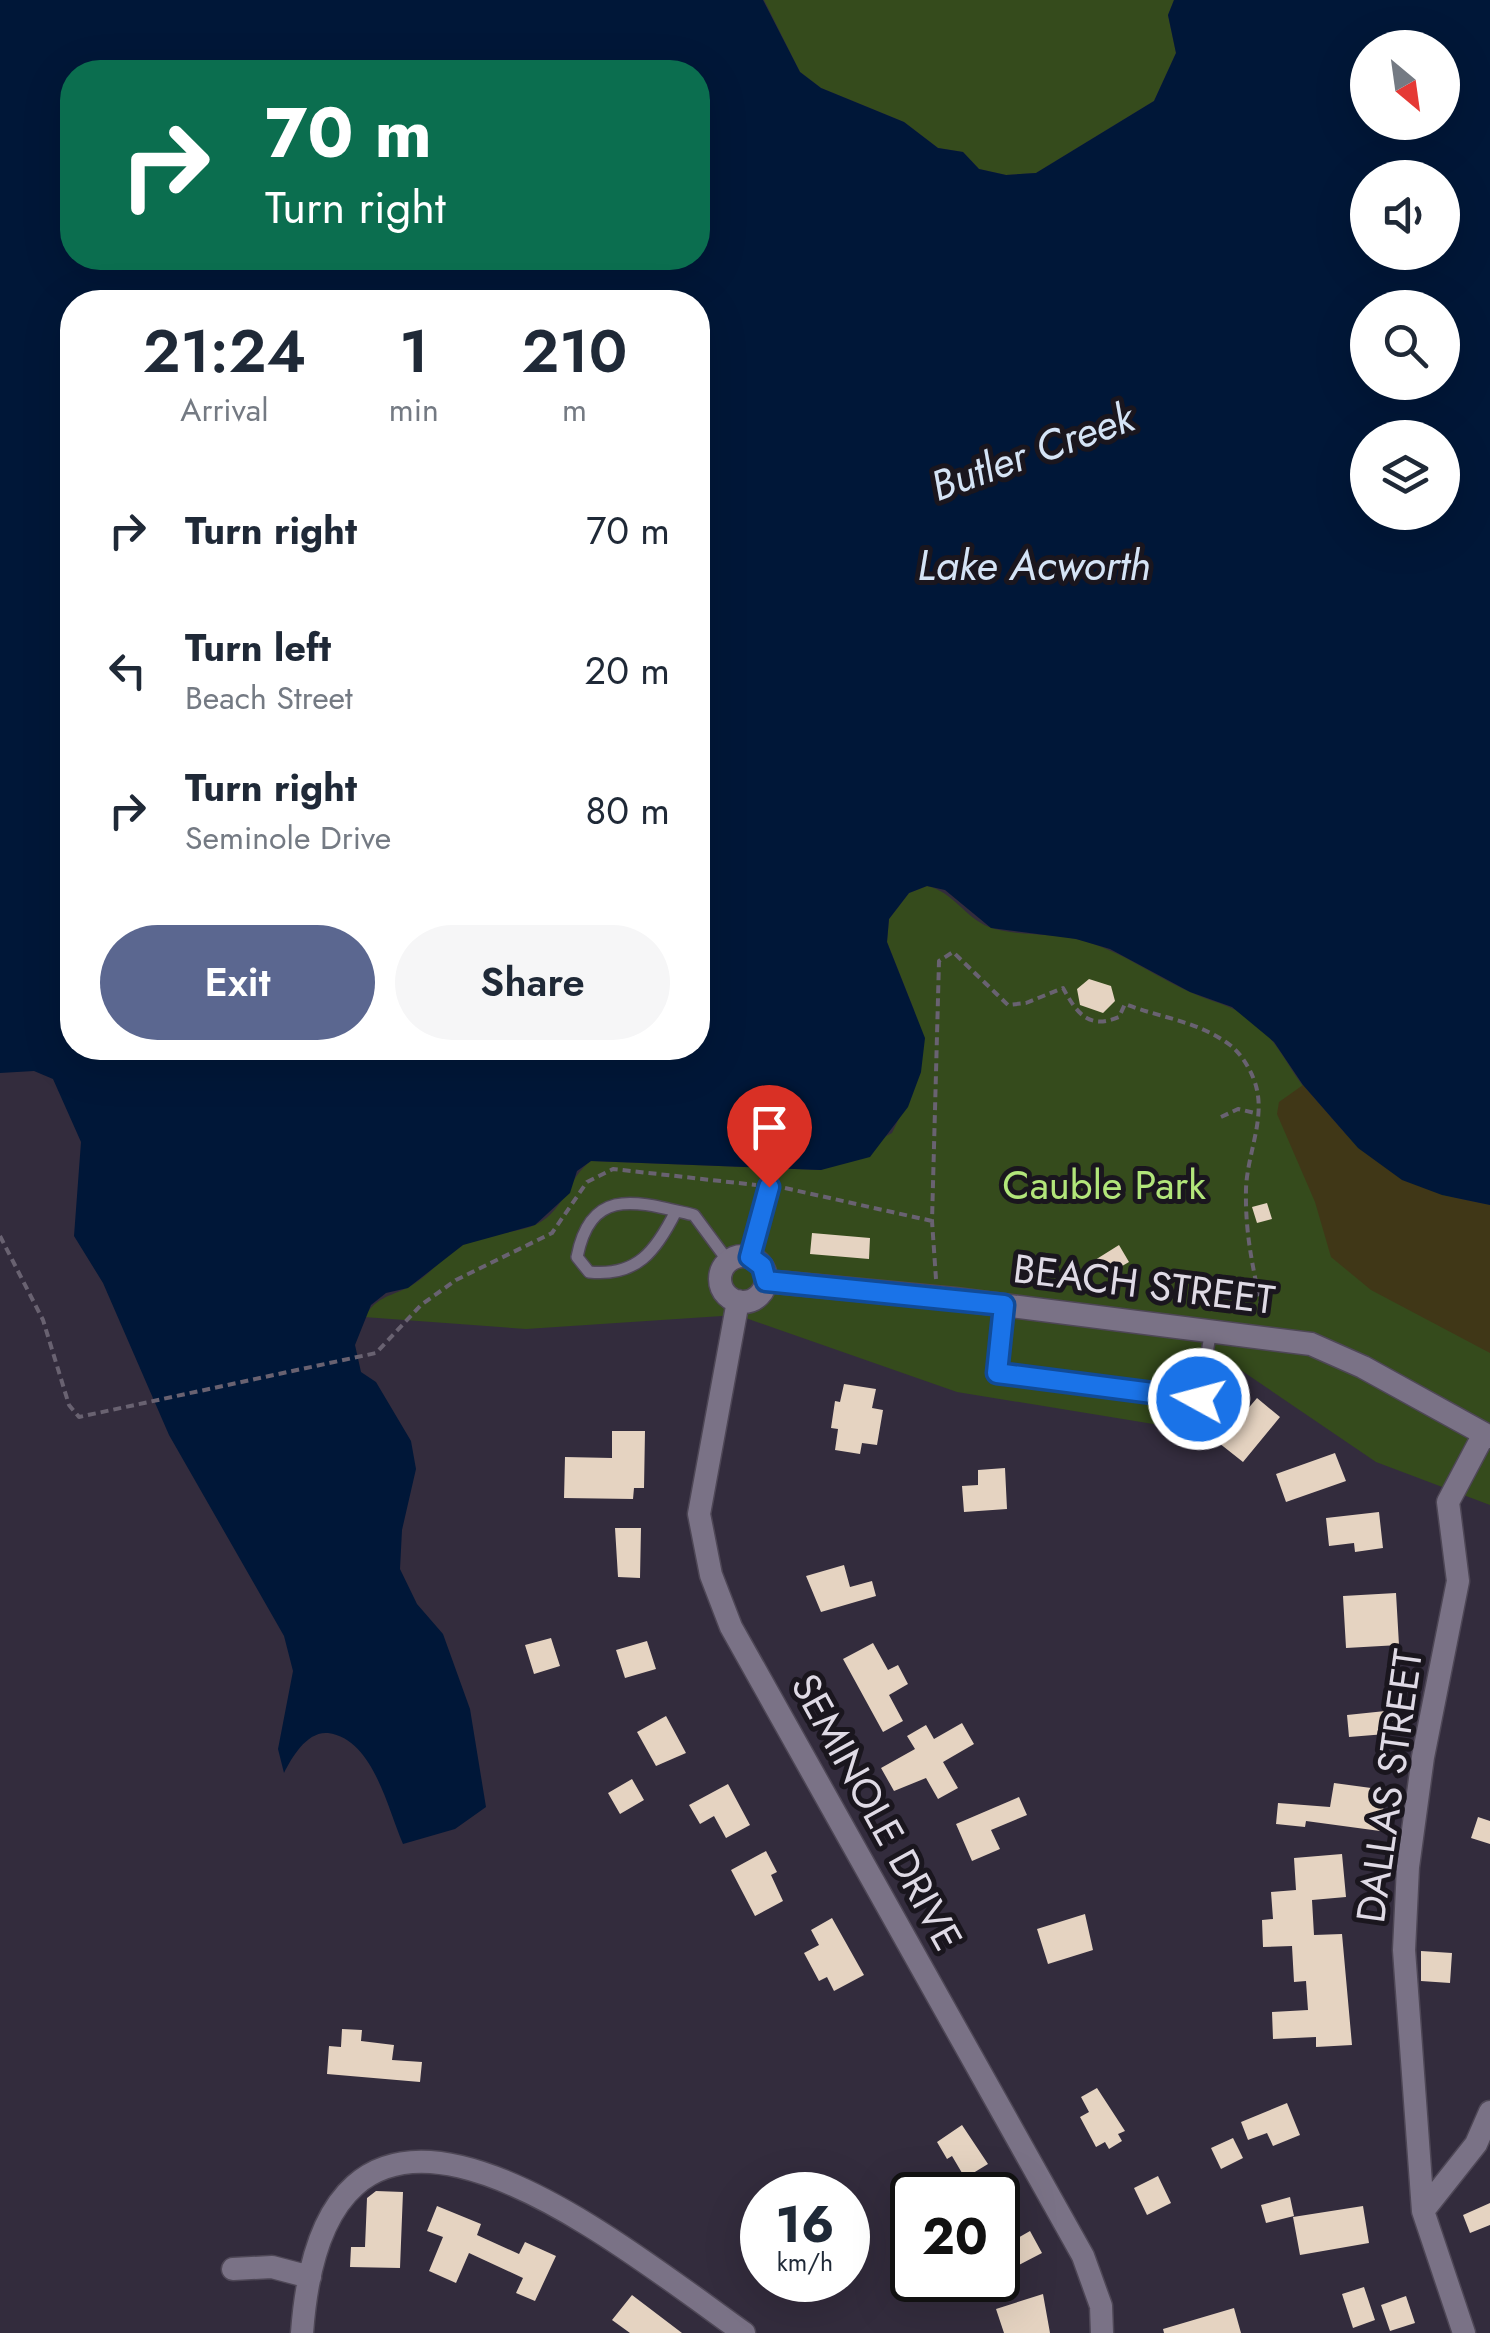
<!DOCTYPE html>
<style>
body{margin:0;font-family:Jost,sans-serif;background:#f6f6f7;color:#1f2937;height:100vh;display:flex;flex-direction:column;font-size:38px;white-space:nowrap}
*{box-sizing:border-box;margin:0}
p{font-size:32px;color:#747a83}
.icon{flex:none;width:55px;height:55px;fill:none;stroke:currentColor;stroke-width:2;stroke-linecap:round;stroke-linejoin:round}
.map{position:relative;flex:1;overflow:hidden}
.panel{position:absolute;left:60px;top:290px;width:650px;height:770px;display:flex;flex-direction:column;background:#fff;border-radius:40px;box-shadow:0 10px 40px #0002}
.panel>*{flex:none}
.top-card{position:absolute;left:60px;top:60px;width:650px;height:210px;border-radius:40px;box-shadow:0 10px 40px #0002;background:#0b6e4f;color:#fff;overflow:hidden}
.needle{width:65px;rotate:151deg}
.tools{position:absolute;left:1350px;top:30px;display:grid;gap:20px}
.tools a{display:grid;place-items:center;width:110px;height:110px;border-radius:50%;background:#fff;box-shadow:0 10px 40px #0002;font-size:50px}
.speed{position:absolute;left:740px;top:2172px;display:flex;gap:20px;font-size:50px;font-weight:700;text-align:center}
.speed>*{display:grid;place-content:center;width:130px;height:130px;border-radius:50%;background:#fff;box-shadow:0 10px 40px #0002;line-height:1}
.speed small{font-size:25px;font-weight:400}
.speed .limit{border:5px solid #111;border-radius:15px;background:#fff;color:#111}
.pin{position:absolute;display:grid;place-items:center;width:85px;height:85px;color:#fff;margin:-102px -42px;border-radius:50% 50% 50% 0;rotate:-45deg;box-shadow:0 0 10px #0007}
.pin .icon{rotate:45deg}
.me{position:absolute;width:110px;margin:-55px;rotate:277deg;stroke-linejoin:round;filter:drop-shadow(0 0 8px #0008)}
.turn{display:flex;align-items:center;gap:35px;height:210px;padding:0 40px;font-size:45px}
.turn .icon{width:130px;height:130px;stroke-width:2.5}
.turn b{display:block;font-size:70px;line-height:85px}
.eta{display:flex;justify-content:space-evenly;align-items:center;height:170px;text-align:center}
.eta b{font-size:60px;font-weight:600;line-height:70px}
.button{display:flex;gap:20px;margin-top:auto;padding:20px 40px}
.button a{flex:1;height:115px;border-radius:60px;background:#5b6790;color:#fff;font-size:40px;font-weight:600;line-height:115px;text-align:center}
.button a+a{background:#f6f6f7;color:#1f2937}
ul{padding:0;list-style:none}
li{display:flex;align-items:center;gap:30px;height:140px;padding:0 40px}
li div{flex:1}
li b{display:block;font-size:38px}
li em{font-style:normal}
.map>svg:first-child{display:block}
.green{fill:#354b1c}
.sand{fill:#403717}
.water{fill:#001738;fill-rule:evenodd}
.building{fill:#e5d3c1}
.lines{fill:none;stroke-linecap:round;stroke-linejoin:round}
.lane-casing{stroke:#4e4756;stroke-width:14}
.street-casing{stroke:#4e4756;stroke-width:25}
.path{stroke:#696271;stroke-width:4;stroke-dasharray:8 5;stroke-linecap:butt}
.lane{stroke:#7a7286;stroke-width:11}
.street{stroke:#7a7286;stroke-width:22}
.route-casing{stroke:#114b97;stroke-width:25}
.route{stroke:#1a73e8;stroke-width:18}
.labels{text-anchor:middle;stroke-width:10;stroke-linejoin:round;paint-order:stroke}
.park-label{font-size:40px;fill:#b2e67a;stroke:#1a161e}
.street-label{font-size:40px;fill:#dfdae5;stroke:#1a161e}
.water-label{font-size:42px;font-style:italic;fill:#d5e4f6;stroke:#1a161e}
</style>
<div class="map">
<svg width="1490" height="2333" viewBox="0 0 1490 2333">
<rect width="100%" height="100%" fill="#332c3d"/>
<path class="green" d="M764,0H1174L1168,15L1176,53L1154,101L1036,173L1006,175L979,169L963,152L938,148L904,122L821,88L800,72Z
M927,886C954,892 964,917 989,927C1017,937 1051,932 1080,940C1120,950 1152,975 1190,992C1211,1002 1233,1005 1252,1020C1275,1038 1286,1063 1303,1086C1355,1153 1405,1193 1490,1205V1505L1376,1462L1226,1360L1190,1430L957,1392L737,1315L526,1329L364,1317C377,1297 388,1297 407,1288C427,1278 443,1256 463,1245C486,1232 514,1235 537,1224C566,1209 568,1177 591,1161L821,1170L892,1133L921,1072L914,1010L887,942L889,919L909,893Z"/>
<path class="sand" d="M1303,1085L1358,1148L1442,1195L1490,1205V1353L1371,1290L1331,1257L1315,1202L1277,1114L1279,1102Z"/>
<path class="water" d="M0,0H763L800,72L821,88L904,122L938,148L963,152L979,169L1006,175L1036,173L1154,101L1176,53L1168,15L1174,0H1490V1205L1442,1195L1402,1180L1358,1148L1303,1085L1274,1042L1232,1007L1190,992L1110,949L1076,939L991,928L945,890L927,886L909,893L889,919L887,942L925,1038L921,1072L908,1107L870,1157L821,1170L591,1161L577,1171L570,1193L535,1225L463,1245L408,1288L386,1293L371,1305L355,1345L361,1372L376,1382L411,1441L416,1469L402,1530L400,1569L417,1604L443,1634L470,1709L486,1807L455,1829L403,1844C387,1807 373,1739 328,1733C307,1731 292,1757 284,1773L278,1749L293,1671L284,1636L169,1435L103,1283L74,1236L81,1142L53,1079L34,1071L0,1073ZM1368,48H1442V122H1368ZM72,72H698V258H72ZM1368,178H1442V252H1368ZM72,302H698V1048H72ZM1368,308H1442V382H1368ZM1368,438H1442V512H1368Z"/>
<path class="building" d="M1089,979L1111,986L1115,1001L1103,1013L1080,1005L1077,989Z
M1267,1203L1272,1219L1257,1223L1252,1207Z
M812,1233L870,1238L869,1259L810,1254Z
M1119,1245L1129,1262L1105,1276L1095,1260Z
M844,1384L876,1389L872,1408L883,1410L877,1445L862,1443L860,1454L835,1450L838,1429L831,1428L835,1401L840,1402Z
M1257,1398L1280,1417L1243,1462L1219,1443Z
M612,1431H645L644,1488H634L633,1499L564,1498L565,1457L612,1458Z
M1335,1453L1346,1481L1286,1502L1276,1474Z
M1005,1468L1007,1509L964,1512L962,1486L978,1485V1470Z
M1379,1512L1383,1548L1355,1552L1354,1543L1329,1546L1326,1518Z
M615,1528H641L640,1578L618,1577Z
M844,1565L850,1587L872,1581L876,1596L821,1612L806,1576Z
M1396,1593L1399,1645L1346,1648L1343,1596Z
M551,1638L560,1666L534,1674L525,1645Z
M647,1641L656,1669L625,1678L616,1650Z
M873,1643L888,1670L898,1665L908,1684L889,1695L903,1721L883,1732L843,1659Z
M1395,1710L1398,1733L1349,1737L1347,1715Z
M666,1716L686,1753L656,1766L637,1732Z
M962,1723L974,1744L943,1762L958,1788L938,1799L926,1778L894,1791L881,1768L915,1749L907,1736L926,1725L934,1739Z
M632,1779L644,1800L620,1814L608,1793Z
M1334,1783L1386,1790L1380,1831L1306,1821L1305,1827L1276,1824L1278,1803L1330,1807Z
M728,1784L750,1825L726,1838L714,1816L700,1824L689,1805Z
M1019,1797L1027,1815L991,1830L1000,1849L972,1861L956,1824Z
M1478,1817L1490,1821V1844L1471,1838Z
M766,1851L777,1872L771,1875L783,1901L755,1916L731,1870Z
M1342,1854L1346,1897L1312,1900L1314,1935L1342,1934L1352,2045L1316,2047V2037L1273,2039L1272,2012L1308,2010L1306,1981L1294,1982L1292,1946L1263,1947L1262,1920L1273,1919L1271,1892L1296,1890L1294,1858Z
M1085,1914L1093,1950L1048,1964L1037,1929Z
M832,1918L864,1975L834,1991L827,1977L819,1981L804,1953L819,1945L811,1930Z
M1421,1951L1452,1953L1450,1983L1421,1981Z
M342,2029L362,2030L361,2041L394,2045L392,2060L422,2062L420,2082L327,2074L329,2046L341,2047Z
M1097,2088L1125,2131L1118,2134L1122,2141L1109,2149L1105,2142L1096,2147L1080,2117L1089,2112L1081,2097Z
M1287,2103L1300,2135L1273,2146L1267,2133L1248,2140L1241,2122Z
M962,2125L988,2164L965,2178L952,2156L947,2159L937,2142Z
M1233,2138L1243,2158L1221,2169L1211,2148Z
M1158,2176L1171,2203L1147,2215L1134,2188Z
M376,2191L403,2192L400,2268L350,2267L351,2247H365L367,2198Z
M1290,2197L1294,2216L1266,2223L1261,2205Z
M1490,2203V2225L1470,2233L1463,2215Z
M437,2206L481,2224L477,2235L519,2254L525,2242L556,2256L535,2301L516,2293L523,2278L469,2253L456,2283L429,2271L443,2237L427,2231Z
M1363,2206L1369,2243L1300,2255L1293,2217Z
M1030,2231L1042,2253L1009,2270L998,2249Z
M1364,2287L1375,2320L1353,2328L1342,2294Z
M1043,2294L1050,2333H1004L996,2309Z
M632,2295L682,2333H630L612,2320Z
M1406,2296L1415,2323L1390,2331L1381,2305Z
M1234,2308L1241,2333H1164L1163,2329Z"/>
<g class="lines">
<g class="lane-casing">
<path id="lane" d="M676,1211C656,1251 637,1277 589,1272L577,1257C591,1185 638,1202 694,1215L728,1261
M750,1257L774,1167
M1004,1305L997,1373L1199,1399L1211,1330"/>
</g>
<g class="street-casing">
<path id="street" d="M720 1279a23 23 0 1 1 46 0a23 23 0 1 1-46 0Z
M766,1281L955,1299L1311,1344L1363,1367L1490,1437
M738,1301L699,1514L711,1575L731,1627L1083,2256L1101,2306L1102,2333
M1423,2211L1476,2144L1490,2112
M233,2269L272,2267L310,2277
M302,2333C326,2003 605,2234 744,2333
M1464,2333L1423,2211L1404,1950L1408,1867L1423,1757L1458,1581L1448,1502L1484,1434"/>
</g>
<path class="path" d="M1221,1117L1238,1109L1259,1114
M785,1188L932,1221
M0,1236L43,1320L69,1405L79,1417L376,1353L421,1305L456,1280L552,1233L587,1182L613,1169L756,1185
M936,1279L932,1221L939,961L953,952L1008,1005L1026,1003L1063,988C1077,1013 1088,1030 1119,1017L1125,1004C1161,1018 1198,1021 1230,1045C1243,1055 1254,1075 1257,1090C1264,1122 1247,1156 1246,1189C1245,1238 1254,1270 1263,1317"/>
<use href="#lane" class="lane"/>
<use href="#street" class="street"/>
</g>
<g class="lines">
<g class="route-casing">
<path id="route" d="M769,1187L750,1257L762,1266L766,1281L1004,1305L997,1373L1199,1399"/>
</g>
<use href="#route" class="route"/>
</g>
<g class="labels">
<g class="park-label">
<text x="1104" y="1199">Cauble Park</text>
</g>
<g class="street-label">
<text transform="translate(1144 1284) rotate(7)" y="14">BEACH STREET</text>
<text transform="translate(1389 1786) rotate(-82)" y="14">DALLAS STREET</text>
<text transform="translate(877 1812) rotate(61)" y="14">SEMINOLE DRIVE</text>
</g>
<g class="water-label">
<text transform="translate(1032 451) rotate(-20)" y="15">Butler Creek</text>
<text x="1034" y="580">Lake Acworth</text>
</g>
</g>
</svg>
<div class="tools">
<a><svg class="needle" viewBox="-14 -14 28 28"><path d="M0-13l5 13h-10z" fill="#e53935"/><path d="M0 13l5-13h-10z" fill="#747a83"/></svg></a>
<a><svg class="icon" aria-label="sound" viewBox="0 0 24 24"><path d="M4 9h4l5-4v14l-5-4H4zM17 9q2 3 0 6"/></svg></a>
<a><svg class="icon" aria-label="search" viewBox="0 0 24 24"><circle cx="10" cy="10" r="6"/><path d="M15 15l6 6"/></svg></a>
<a><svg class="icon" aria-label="layers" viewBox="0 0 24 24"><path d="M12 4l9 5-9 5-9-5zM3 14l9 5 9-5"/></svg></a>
</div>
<div class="speed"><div>16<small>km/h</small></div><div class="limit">20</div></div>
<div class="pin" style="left:769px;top:1187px;background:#d93025"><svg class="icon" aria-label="arrive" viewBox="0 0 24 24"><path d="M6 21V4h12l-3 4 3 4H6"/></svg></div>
<svg class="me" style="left:1199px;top:1399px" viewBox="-20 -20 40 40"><circle r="17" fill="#1a73e8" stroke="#fff" stroke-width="3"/><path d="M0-11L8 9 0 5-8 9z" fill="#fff"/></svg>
<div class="top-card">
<div class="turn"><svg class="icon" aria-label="right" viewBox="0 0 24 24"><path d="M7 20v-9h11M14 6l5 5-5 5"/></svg><div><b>70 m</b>Turn right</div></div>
</div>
<section class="panel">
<div class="eta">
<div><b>21:24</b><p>Arrival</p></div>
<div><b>1</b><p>min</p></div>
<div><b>210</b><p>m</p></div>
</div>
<ul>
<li><svg class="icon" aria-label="right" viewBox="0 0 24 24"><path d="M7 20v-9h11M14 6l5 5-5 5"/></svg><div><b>Turn right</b></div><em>70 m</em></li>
<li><svg class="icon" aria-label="left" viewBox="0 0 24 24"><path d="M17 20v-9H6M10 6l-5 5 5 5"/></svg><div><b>Turn left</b><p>Beach Street</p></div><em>20 m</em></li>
<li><svg class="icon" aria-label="right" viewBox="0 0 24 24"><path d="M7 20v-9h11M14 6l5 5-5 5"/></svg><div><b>Turn right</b><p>Seminole Drive</p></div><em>80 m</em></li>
</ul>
<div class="button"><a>Exit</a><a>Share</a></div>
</section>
</div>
